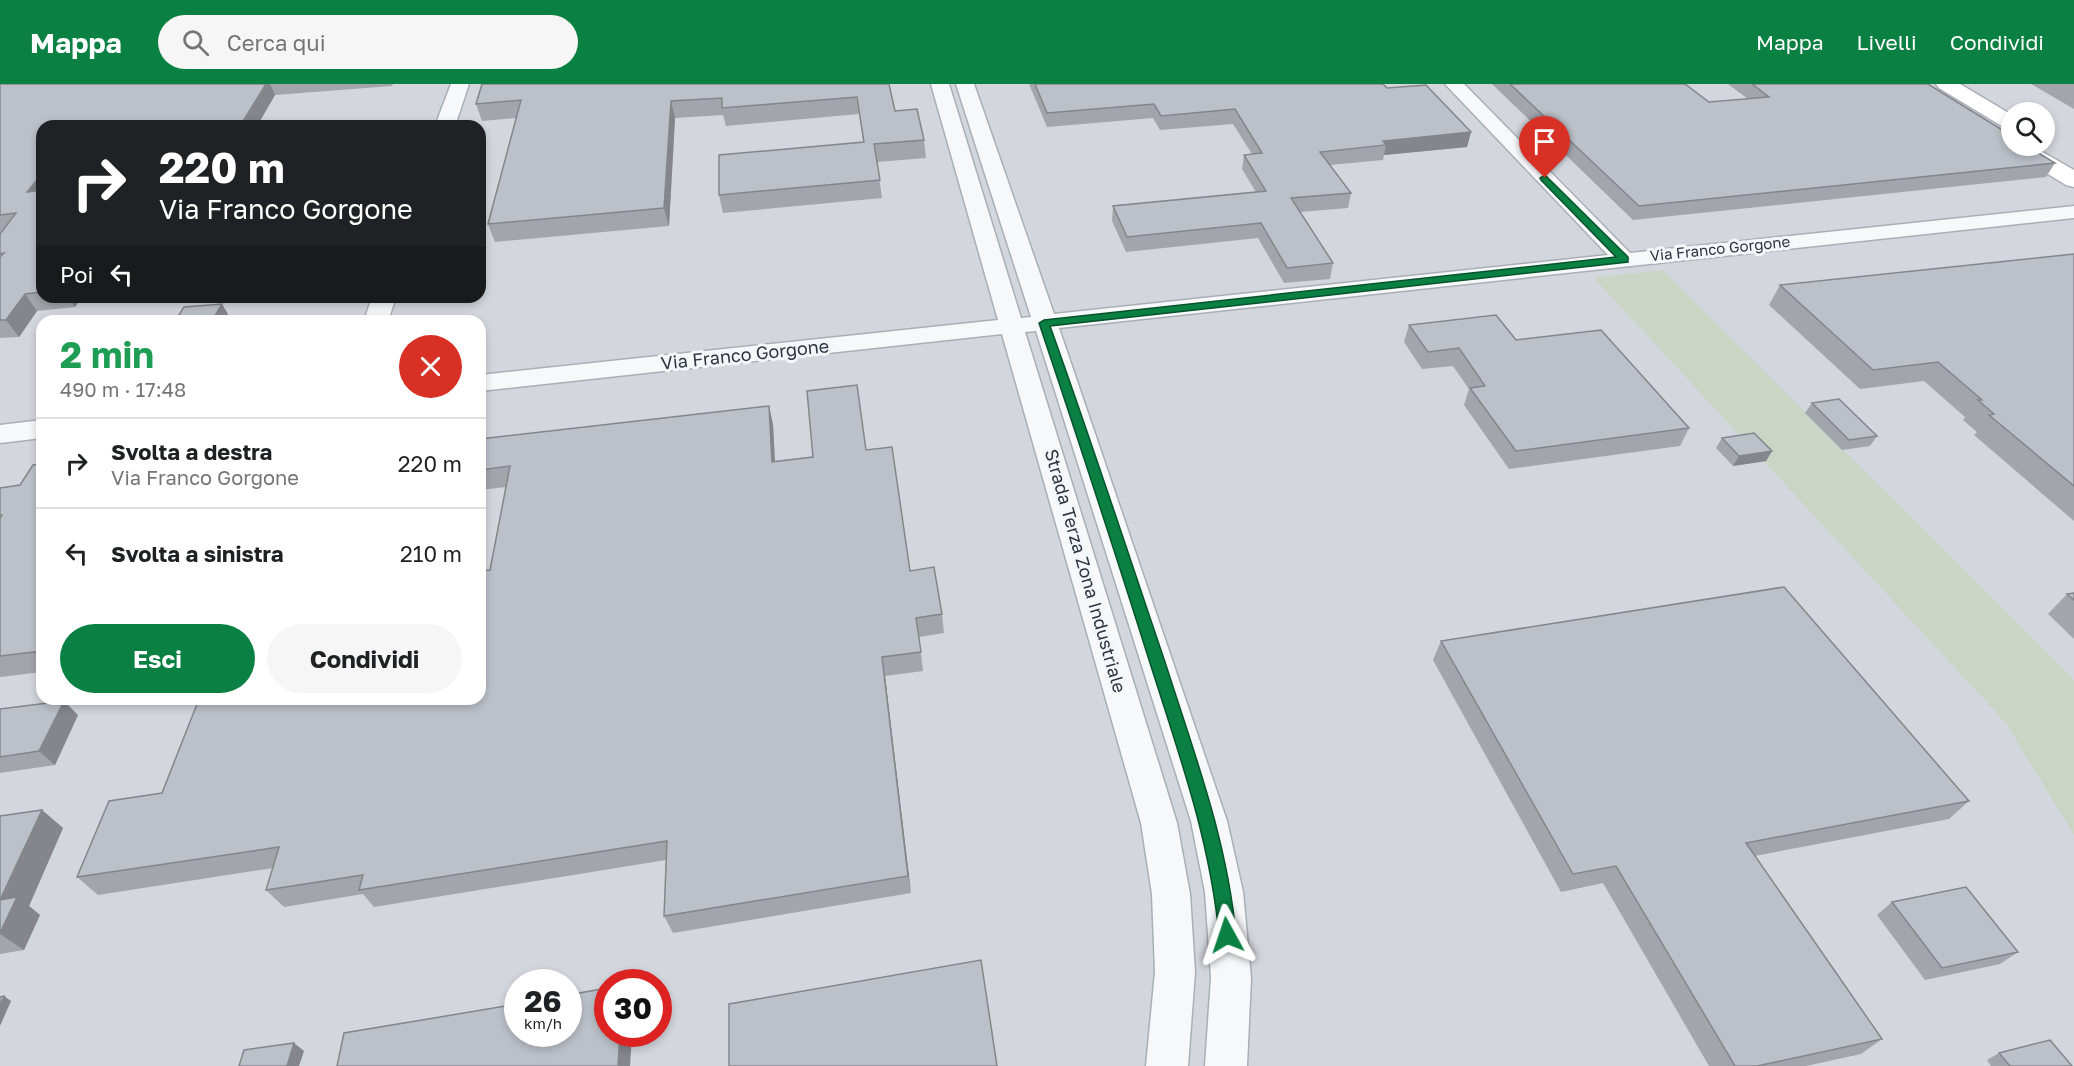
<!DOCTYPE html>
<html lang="it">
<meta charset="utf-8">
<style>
body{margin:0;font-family:"Golos Text",sans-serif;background:#f6f6f6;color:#202124;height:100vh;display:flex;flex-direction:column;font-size:22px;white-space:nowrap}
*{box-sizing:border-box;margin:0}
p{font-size:20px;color:#757577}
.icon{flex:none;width:33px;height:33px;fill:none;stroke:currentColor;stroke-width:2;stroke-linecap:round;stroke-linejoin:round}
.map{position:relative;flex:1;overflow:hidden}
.panel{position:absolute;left:36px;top:231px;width:450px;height:390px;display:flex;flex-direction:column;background:#fff;border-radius:18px;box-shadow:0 3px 9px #0003}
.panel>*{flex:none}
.guide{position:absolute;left:36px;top:36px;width:450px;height:183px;border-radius:18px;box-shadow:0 3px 9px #0003;background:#202124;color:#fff;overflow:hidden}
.fabs{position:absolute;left:2001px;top:18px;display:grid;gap:12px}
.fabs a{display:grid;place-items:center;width:54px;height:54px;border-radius:50%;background:#fff;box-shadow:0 3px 9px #0003;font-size:30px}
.speed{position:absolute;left:504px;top:885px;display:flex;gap:12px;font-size:30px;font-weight:700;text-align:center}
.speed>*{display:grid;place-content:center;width:78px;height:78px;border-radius:50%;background:#fff;box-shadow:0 3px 9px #0003;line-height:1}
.speed small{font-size:15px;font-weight:400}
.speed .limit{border:9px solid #d22;background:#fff;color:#111}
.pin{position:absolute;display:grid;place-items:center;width:51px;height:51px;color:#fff;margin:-62px -26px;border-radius:50% 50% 50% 0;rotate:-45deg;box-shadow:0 0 6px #0007}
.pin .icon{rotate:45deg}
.me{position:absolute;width:66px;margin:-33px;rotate:355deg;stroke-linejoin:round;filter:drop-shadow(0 0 4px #0008)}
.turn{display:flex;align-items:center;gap:21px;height:126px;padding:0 24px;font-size:27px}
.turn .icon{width:78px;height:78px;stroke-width:2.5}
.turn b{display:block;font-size:42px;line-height:51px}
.then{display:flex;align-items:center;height:57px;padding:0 24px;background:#0003;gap:12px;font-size:22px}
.round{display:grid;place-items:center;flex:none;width:63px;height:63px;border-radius:32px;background:#f6f6f6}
.headline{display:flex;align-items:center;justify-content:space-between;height:102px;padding:0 24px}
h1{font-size:36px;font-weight:700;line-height:45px;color:#1e9e55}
.primary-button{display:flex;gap:12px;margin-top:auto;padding:12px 24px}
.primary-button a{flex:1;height:69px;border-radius:36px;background:#0b8043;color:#fff;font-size:24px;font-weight:700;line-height:69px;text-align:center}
.primary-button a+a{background:#f6f6f6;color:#202124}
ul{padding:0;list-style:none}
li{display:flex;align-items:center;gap:18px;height:90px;padding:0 24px;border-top:2px solid #e0e0e0}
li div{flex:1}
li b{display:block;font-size:22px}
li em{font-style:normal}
header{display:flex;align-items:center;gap:36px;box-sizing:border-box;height:84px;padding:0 30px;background:#0b8043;color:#fff}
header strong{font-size:28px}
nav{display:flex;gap:33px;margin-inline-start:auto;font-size:21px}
.search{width:420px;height:54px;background:#f6f6f6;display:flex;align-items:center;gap:15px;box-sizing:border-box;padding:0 21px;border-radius:33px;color:#757577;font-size:22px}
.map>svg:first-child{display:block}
.built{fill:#d3d6dd;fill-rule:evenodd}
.green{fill:#cad5c6}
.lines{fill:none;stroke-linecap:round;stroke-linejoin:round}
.street-casing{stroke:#aaaeb5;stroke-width:3}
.secondary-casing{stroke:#aaaeb5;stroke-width:3}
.street{fill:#f7f8fa;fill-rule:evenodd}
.secondary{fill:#fff;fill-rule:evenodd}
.wall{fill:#a2a5ac}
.shaded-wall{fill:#84868c}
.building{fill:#bcc0c8;stroke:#84868c;stroke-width:1.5}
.route{fill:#0b8043;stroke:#07532c;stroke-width:1.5}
.labels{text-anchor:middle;stroke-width:6;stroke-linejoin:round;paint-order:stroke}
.far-street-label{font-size:15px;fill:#2d3543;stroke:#f4f6f9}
.street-label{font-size:18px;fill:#2d3543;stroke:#f4f6f9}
</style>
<header>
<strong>Mappa</strong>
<div class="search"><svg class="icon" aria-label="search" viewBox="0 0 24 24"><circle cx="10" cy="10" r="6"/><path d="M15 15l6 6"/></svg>Cerca qui</div>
<nav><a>Mappa</a><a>Livelli</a><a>Condividi</a></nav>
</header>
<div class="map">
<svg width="2074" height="982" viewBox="0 0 2074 982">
<rect width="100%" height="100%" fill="#e5e7eb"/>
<path class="built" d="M0,0H2074V982H0ZM2012,28H2044V62H2012ZM42,42H480V213H42ZM42,237H480V615H42ZM518,898H568V950H518ZM608,898H658V950H608Z"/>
<path class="green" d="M1663,186L2074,596V751L2006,639L1594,194Z"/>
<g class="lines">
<g class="street-casing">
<path id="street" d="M451,0H469L455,42H435Z
M931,0H949L1021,234L1031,233L956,0H974L1054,230L1608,171L1445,0H1464L1630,169L2074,122V134L1059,244L1227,737L1243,808L1251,894L1247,982H1205L1211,894L1205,808L1191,737L1036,247L1025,248L1177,739L1190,810L1195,888L1188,982H1146L1155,888L1152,810L1141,739L1002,250L480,307V291L998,236Z
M372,213H396L388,237H364Z
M42,336V354L0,359V341Z"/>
</g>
<g class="secondary-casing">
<path id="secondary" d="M1936,0H1960L2012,31V46L2005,44L1939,4Z
M2012,57V62H2032L2074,86V103L2066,101L2010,67L2007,62Z"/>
</g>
<use href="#street" class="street"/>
<use href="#secondary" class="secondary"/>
</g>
<path class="wall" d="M0,0H393L392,2L275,11L257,42H42V213H114L79,217L75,223L37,227L19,253L0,254V150L2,148H0Z
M482,0H889L895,27L924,56L926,74L877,78L882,114L723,129L719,111L863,58L859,30L726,42L723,31L675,34L669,142L495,158L488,140L516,34L482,37L476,20Z
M1029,0H1383L1387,4L1471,48L1467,63L1384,71L1383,76L1330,81L1351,109L1348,124L1300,128L1333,179L1330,195L1284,199L1258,154L1126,168L1112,137L1113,122L1256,108L1242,85L1244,71L1252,70L1233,40L1160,46L1153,34L1047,43Z
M1492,0H1685L1709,18L1748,15L1728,0H1928L2055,79L2046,93L1633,136Z
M2031,0H2074V25Z
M2074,170V437L1974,351L1977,348L1963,336L1965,333L1924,297L1860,305L1769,221L1780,201Z
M1409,241L1516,256L1689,344L1680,362L1509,385L1464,321L1469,305L1453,282L1422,285L1404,258Z
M1812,319L1877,352L1870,362L1842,366L1805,329Z
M769,322L773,341L775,377L866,366L910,487L942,530L944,549L919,553L923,587L885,592L911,809L673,849L664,832L666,776L374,823L363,810L284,823L266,806L273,784L98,811L77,793L162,709L490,486L506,403L480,406V355Z
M1722,354L1772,367L1766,377L1733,382L1716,364Z
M42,380V588L0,593V404L20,401Z
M2074,509V555L2048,530L2067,510Z
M1441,557L1969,717L1949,735L1755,772L1882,955L1861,970L1806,982H1709L1603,799L1561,808L1433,576Z
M0,625L78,631L55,681L0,689Z
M42,726L63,744L29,822L40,831L24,866L0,870V732Z
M1892,818L2018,868L2000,880L1925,896L1877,831Z
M1999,969L2072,982H1991L1987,976Z"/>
<path class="shaded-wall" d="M266,0H270L275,11L257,42H240Z
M671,17L675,34L669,142L664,124Z
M1471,48L1467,63L1384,71L1386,61L1383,57Z
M42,90V119L27,108Z
M25,210L37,227L19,253L6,236Z
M68,213H76L79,217L75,223Z
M222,220L228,230L224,237H212Z
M769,322L773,341L776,397L772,378Z
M1772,367L1766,377L1733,382L1739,372Z
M882,573L885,592L911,809L908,792Z
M64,617L78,631L55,681L39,667Z
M42,726L63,744L29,822L40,831L24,866L0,850V816Z
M4,912L11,917L0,942V922Z
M620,950H632L630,982H618Z
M294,959L304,967L299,982H287Z"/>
<path class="building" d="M0,0H266L240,42H42V90L27,108L42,106V208L25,210L6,236H0V173L4,169L0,170V150L16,129L0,131Z
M482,0H889L895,27L917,25L924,56L874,60L880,96L719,111V71L864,58L857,13L722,24V14L671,17L664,124L488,140L521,16L476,20Z
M1035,0H1383L1387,4L1426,1L1471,48L1383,57L1386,61L1320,68L1351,109L1291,114L1333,179L1287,184L1261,139L1127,153L1113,122L1266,107L1244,71L1262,69L1235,25L1161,32L1154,20L1047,29Z
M1510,0H1685L1709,18L1769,13L1752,0H1928L2012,52V62H2027L2055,79L1639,122Z
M2074,170V402L1989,331L1994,330L1978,316H1982L1938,278L1873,286L1780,201Z
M222,220L212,237H175L184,223Z
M1496,231L1516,256L1601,246L1689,344L1516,367L1470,304L1485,302L1459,264L1428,268L1409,241Z
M857,301L866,366L892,363L910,487L934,483L942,530L916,534L921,568L882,573L908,792L664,832L667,757L359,806L363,791L266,806L279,763L77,793L109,717L162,709L199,615H480V487L490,486L510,382L480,386V355L769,322L772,378L813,373L807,307Z
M1839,315L1877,352L1849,356L1812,319Z
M1754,349L1772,367L1739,372L1722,354Z
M42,380V567L0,572V435L2,431H0V404L20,401L33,381Z
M1784,503L1969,717L1746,759L1882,955L1757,982H1735L1616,782L1573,790L1441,557Z
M2074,509V516L2067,510Z
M64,617L39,667L0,673V625Z
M42,726L0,816L17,813L0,849V732Z
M1966,803L2018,868L1942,884L1892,818Z
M981,876L997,982H729V920Z
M608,904V950H620L618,982H337L344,949L518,920V950H568V911Z
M4,912L0,922V913Z
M2050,956L2072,982H2010L1999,969Z
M294,959L287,982H239L244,966Z"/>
<path class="route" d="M1545,91L1628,173V178L1050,242C1090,353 1127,466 1165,578C1194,669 1227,755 1236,851L1234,857L1227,859L1221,857L1219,851C1210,756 1179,670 1150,579C1114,465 1077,352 1039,239L1044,236L1616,173L1541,96L1540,94Z"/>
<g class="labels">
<g class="far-street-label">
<text transform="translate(1720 165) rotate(-6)" y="5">Via Franco Gorgone</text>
</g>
<g class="street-label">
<text transform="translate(745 271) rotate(-6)" y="6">Via Franco Gorgone</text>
<text transform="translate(1085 487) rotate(74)" y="6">Strada Terza Zona Industriale</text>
</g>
</g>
</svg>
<div class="fabs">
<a><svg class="icon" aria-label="search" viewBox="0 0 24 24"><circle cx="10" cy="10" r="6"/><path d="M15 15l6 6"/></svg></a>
</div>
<div class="speed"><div>26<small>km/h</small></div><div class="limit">30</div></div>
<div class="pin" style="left:1545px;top:94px;background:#d93025"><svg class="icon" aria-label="arrive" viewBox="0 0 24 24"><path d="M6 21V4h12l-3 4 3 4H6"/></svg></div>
<svg class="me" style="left:1227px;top:851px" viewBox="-20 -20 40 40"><path d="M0-17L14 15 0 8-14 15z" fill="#0b8043" stroke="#fff" stroke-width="4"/></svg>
<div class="guide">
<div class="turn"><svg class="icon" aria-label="right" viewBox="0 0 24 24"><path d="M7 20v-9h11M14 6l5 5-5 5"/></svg><div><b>220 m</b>Via Franco Gorgone</div></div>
<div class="then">Poi<svg class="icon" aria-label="left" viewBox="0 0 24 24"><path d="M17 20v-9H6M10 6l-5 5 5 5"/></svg></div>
</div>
<section class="panel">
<div class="headline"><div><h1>2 min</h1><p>490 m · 17:48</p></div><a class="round" style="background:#d93025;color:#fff"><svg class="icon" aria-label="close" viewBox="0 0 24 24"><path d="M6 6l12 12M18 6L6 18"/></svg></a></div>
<ul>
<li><svg class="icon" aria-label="right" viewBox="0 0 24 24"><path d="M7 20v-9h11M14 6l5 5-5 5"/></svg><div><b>Svolta a destra</b><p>Via Franco Gorgone</p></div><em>220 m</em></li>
<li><svg class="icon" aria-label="left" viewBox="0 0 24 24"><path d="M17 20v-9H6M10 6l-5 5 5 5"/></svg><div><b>Svolta a sinistra</b></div><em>210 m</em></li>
</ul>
<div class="primary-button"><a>Esci</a><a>Condividi</a></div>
</section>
</div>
